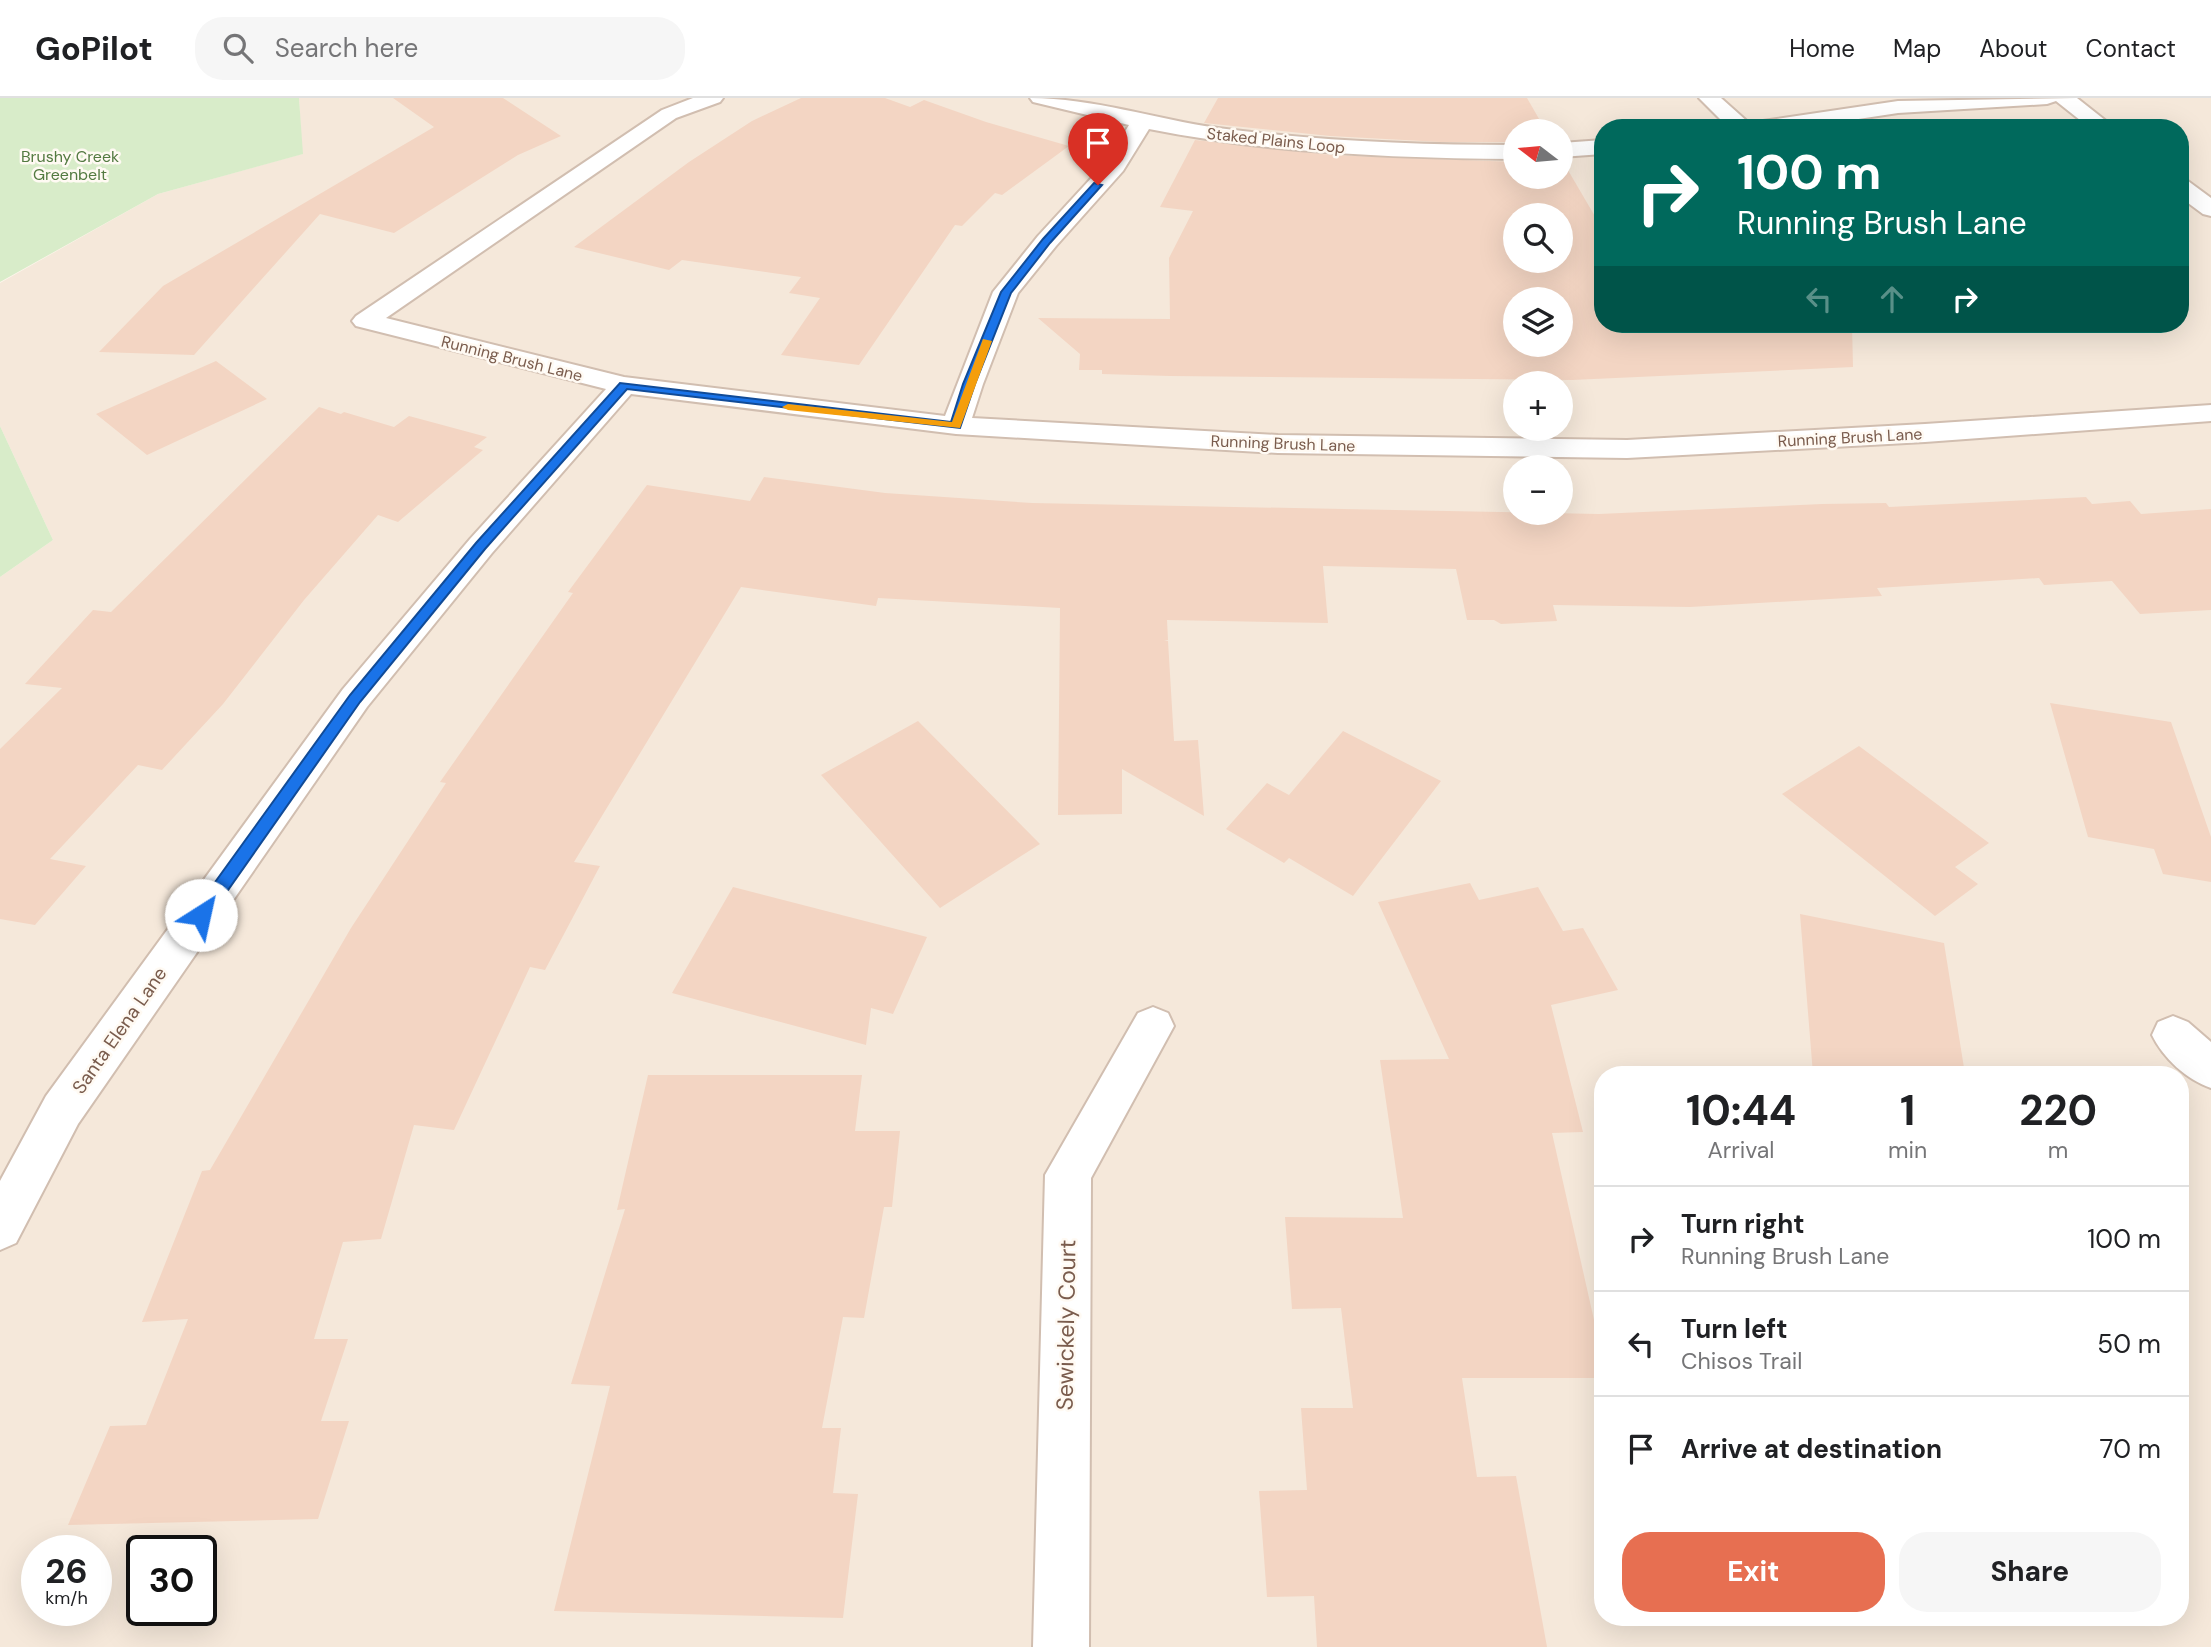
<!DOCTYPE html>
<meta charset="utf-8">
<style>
body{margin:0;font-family:"DM Sans",sans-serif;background:#f6f6f6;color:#202124;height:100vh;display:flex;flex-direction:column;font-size:26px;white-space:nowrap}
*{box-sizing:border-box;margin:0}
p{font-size:23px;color:#757577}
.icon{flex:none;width:38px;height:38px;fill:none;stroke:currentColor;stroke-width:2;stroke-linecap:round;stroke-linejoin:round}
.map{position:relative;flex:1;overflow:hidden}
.sheet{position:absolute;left:1594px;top:968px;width:595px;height:560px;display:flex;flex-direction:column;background:#fff;border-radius:28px;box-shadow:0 7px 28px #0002}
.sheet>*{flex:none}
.guide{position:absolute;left:1594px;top:21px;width:595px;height:214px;border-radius:28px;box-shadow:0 7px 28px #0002;background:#00695c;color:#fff;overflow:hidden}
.needle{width:46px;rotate:286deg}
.controls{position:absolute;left:1503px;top:21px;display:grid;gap:14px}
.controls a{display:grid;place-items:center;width:70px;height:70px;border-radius:50%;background:#fff;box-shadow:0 7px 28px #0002;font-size:35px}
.speed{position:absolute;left:21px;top:1437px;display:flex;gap:14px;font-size:35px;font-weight:700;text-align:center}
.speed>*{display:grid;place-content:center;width:91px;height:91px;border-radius:50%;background:#fff;box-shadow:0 7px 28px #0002;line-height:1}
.speed small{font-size:18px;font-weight:400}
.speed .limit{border:4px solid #111;border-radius:10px;background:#fff;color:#111}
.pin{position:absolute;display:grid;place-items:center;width:60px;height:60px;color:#fff;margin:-72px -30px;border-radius:50% 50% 50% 0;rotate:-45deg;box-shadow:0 0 7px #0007}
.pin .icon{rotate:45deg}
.me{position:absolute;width:77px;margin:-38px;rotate:35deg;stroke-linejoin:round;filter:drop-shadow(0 0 5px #0008)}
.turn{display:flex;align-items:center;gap:24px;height:147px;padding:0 28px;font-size:32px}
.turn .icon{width:91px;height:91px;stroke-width:2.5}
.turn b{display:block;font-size:49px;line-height:60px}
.lanes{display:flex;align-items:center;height:66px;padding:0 28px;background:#0003;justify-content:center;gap:35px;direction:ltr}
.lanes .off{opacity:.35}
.eta{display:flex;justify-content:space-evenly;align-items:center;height:119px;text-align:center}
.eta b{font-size:42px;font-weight:700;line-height:49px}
.primary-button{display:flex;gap:14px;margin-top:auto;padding:14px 28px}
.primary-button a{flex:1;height:80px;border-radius:28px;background:#e76f51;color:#fff;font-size:28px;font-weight:700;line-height:80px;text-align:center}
.primary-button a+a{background:#f6f6f6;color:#202124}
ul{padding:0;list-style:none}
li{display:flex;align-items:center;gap:21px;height:105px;padding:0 28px;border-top:2px solid #e0e0e0}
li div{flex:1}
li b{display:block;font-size:26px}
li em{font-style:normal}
header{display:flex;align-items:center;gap:42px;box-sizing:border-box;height:98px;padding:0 35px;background:#fff;border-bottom:2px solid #e0e0e0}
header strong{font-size:33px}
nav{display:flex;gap:38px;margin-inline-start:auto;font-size:24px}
.search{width:490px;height:63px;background:#f6f6f6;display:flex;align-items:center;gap:18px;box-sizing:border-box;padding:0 24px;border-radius:28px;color:#757577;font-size:26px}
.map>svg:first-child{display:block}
.residential{fill:#f5e8da;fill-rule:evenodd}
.green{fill:#d8ecc9}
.building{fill:#f3d5c3;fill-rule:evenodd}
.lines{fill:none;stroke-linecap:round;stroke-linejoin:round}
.street-casing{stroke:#d1beb0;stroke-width:4}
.street{fill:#fff;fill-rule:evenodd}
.route{fill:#1a73e8;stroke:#114b97;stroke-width:2}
.slow{fill:#f59e0b}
.labels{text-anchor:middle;stroke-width:5;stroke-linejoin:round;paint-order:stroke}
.far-street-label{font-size:16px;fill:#7a5c4d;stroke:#fffaf3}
.far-park-label{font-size:16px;fill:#537a41;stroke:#fffaf3}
.street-label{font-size:19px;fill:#7a5c4d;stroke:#fffaf3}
.near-street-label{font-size:23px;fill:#7a5c4d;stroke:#fffaf3}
</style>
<header>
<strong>GoPilot</strong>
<div class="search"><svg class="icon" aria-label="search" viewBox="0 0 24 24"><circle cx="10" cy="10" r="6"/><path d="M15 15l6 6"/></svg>Search here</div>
<nav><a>Home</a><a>Map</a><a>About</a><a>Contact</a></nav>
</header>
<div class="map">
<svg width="2211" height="1549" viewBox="0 0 2211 1549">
<rect width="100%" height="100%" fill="#fdf6ec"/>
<path class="residential" d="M299,0H2211V1549H0V479L53,442L0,328V185L158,96L302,56ZM1603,30H2180V226H1603ZM1516,33H1561V79H1516ZM1516,117H1561V163H1516ZM1516,201H1561V247H1516ZM1516,285H1561V331H1516ZM1516,369H1561V415H1516ZM1603,976H2180V1519H1603ZM37,1452H96V1512H37ZM142,1452H201V1512H142Z"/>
<path class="green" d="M0,0H299L303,56L158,96L0,184Z
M0,328L53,442L0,479Z"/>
<path class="building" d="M393,0H503L561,38L518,57L394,135L320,116L194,257L99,254L163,188L434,29Z
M801,0H885L910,9L924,2L986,24L1069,48L1002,97L995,95L962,128L955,127L859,267L781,257L820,200L789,195L801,179L682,162L669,172L574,149L689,64L752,23Z
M1218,0H1527L1546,33H1516V44H1441L1330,38L1204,25Z
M1195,42L1331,57L1516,64V79H1561L1562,62L1603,132V226H1852L1853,269L1572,282L1170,278L1102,276V272H1079L1080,256L1038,220L1170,221L1169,160L1193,113L1160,109ZM1516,117H1561V163H1516ZM1516,201H1561V247H1516Z
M216,263L267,301L147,357L96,316Z
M319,309L341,316L344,314L394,329L409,318L487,339L474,349L483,352L398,424L378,417L304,502L223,606L162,672L138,667L50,761L86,768L35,827L0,821V651L62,590L25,586L93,512L111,514Z
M764,379L885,395L1032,405L1599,416L1822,406L1886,405L1889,409L2086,399L2092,406L2130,403L2141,416L2211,411V512L2140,516L2112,483L2044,487L2039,480L1877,490L1882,498L1690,509L1553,507L1557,523L1501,526L1494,522H1467L1456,471L1323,468L1328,525L1167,522L1168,542H1164L1168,543L1174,643L1198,642L1204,718L1122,671V716L1058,717L1060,510L878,500L876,508L741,489L574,764L600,768L545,872L530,869L454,1032L414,1027L381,1141L343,1144L314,1241H348L321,1323H349L318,1421L68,1427L110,1328L146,1327L188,1221L142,1224L202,1073L210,1072L351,830L446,685L440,684L573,495L568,494L647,387L750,403Z
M2050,605L2171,624L2211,739V784L2163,776L2154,751L2088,739Z
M918,623L1040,746L940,810L821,677Z
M1343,633L1441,683L1353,798L1289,760L1284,765L1226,731L1267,685L1289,697Z
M1859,648L1989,745L1955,769L1978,786L1935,818L1782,696Z
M1470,785L1479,802L1538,789L1563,833L1583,830L1618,892L1551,907L1583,1034L1552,1035L1603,1262V1280H1462L1477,1379L1516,1378L1547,1549H1317L1314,1498L1267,1499L1259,1393L1307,1392L1301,1310H1353L1341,1210L1292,1211L1285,1119L1403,1120L1380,962L1449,961L1378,804Z
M733,789L927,839L893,916L871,910L866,947L672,895Z
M1800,816L1944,845L1965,976H1813Z
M648,977H862L855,1033H900L892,1109H884L864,1220L843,1219L822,1330H841L833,1395L858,1396L843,1520L554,1513L610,1288L571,1286L625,1111L617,1112Z"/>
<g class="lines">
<g class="street-casing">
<path id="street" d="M693,0H723L720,4L676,20L386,220L624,279L945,318L993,194L1038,138L1106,64L1129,27L1033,4L1030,0C1093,0 1155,21 1218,30C1317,43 1416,47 1516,47V61C1393,60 1269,55 1149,31L1123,73L1056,148L1018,195L983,286L972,320L1278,337L1627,342L1925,326L2211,307V323L1925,344L1627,360L1278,355L956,336L631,296L492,455L367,609L78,1026L16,1145L0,1152V1083L46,998L343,591L470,441L606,291L356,228L352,223L356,218L662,12Z
M1699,0H1721L1749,25L1898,3L2077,0L2115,30H2090L2056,3L2047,6L1898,15L1799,30H1729Z
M1603,42V56L1561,59V45Z
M2180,81L2188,83L2211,100V118L2203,116L2180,99Z
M1153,909L1168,915L1174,928L1091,1080L1089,1549H1033L1045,1077L1138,915Z
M2173,918L2188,924L2211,944V990C2187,982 2163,960 2152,937L2158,924Z"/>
</g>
<use href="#street" class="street"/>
</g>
<path class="route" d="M1094,85L1102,87L1050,145L1011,195L975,286L960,330L627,291L485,451L360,604L207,822H195L193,817L195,812L350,597L476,445L620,285L951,324L963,286L1001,194L1043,141Z"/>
<path class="slow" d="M983,241L992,243L960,330L788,312L782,309L788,306L952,324Z"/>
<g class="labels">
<g class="far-street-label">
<text transform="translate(1276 42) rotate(6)" y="6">Staked Plains Loop</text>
<text transform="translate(512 260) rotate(14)" y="6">Running Brush Lane</text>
<text transform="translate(1850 339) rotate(-3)" y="6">Running Brush Lane</text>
<text transform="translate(1283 345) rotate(2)" y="6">Running Brush Lane</text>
</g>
<g class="far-park-label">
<text x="70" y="64">Brushy Creek<tspan x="70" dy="18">Greenbelt</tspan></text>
</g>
<g class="street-label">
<text transform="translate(119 932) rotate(-55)" y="7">Santa Elena Lane</text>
</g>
<g class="near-street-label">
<text transform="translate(1066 1227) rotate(-89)" y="8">Sewickely Court</text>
</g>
</g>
</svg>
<div class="controls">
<a><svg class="needle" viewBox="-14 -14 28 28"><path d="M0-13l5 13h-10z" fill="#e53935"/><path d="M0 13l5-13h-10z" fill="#757577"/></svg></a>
<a><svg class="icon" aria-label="search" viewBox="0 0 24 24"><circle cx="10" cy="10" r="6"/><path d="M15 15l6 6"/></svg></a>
<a><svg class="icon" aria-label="layers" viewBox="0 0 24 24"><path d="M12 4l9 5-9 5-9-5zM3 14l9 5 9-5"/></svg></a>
<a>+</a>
<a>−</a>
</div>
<div class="speed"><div>26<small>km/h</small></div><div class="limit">30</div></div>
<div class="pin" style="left:1098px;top:87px;background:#d93025"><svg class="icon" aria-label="arrive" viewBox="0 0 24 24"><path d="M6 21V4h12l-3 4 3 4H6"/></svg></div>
<svg class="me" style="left:201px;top:817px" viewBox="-20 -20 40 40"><circle r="19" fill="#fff"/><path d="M0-13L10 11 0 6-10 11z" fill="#1a73e8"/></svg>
<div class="guide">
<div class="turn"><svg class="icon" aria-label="right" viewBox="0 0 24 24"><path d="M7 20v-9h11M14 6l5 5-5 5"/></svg><div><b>100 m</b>Running Brush Lane</div></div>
<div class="lanes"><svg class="icon off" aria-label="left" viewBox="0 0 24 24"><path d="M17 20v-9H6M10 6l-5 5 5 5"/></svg><svg class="icon off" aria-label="ahead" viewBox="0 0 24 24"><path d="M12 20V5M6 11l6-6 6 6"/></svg><svg class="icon" aria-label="right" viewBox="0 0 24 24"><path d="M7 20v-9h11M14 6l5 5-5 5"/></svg></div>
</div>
<section class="sheet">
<div class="eta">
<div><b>10:44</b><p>Arrival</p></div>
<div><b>1</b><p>min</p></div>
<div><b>220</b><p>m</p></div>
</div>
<ul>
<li><svg class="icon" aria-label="right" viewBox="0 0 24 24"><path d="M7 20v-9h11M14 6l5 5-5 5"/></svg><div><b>Turn right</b><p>Running Brush Lane</p></div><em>100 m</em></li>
<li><svg class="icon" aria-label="left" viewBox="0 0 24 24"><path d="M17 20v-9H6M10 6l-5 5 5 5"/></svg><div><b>Turn left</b><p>Chisos Trail</p></div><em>50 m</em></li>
<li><svg class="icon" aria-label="arrive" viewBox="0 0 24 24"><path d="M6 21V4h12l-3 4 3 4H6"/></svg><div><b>Arrive at destination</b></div><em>70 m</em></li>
</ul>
<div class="primary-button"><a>Exit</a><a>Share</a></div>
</section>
</div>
